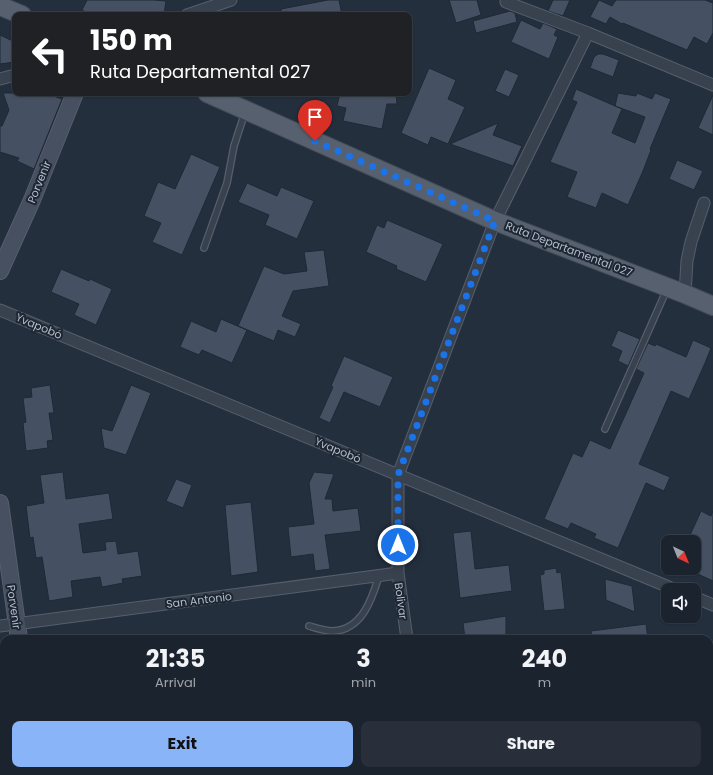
<!DOCTYPE html>
<meta charset="utf-8">
<style>
body{margin:0;font-family:Poppins,sans-serif;background:#282f3a;color:#f1f3f6;height:100vh;display:flex;flex-direction:column;font-size:15px;white-space:nowrap}
*{box-sizing:border-box;margin:0}
p{font-size:13px;color:#a0a4aa}
.icon{flex:none;width:22px;height:22px;fill:none;stroke:currentColor;stroke-width:2;stroke-linecap:round;stroke-linejoin:round}
.map{position:relative;flex:1;overflow:hidden}
.side{position:absolute;left:0px;top:635px;width:713px;height:140px;display:flex;flex-direction:column;background:#1b232e;border-radius:12px 12px 0 0;box-shadow:0 1px 3px #0004,0 0 0 1px #39404a}
.side>*{flex:none}
.guide{position:absolute;left:12px;top:12px;width:400px;height:84px;border-radius:8px;box-shadow:0 1px 3px #0004,0 0 0 1px #39404a;background:#202124;color:#fff;overflow:hidden}
.needle{width:26px;rotate:137deg}
.buttons{position:absolute;left:661px;top:535px;display:grid;gap:8px}
.buttons a{display:grid;place-items:center;width:40px;height:40px;border-radius:8px;background:#1b232e;box-shadow:0 1px 3px #0004,0 0 0 1px #39404a;font-size:20px}
.pin{position:absolute;display:grid;place-items:center;width:34px;height:34px;color:#fff;margin:-41px -17px;border-radius:50% 50% 50% 0;rotate:-45deg;box-shadow:0 0 4px #0007}
.pin .icon{rotate:45deg}
.me{position:absolute;width:44px;margin:-22px;rotate:0deg;stroke-linejoin:round;filter:drop-shadow(0 0 3px #0008)}
.turn{display:flex;align-items:center;gap:14px;height:84px;padding:0 12px;font-size:18px}
.turn .icon{width:52px;height:52px;stroke-width:2.5}
.turn b{display:block;font-size:28px;line-height:34px}
.eta{display:flex;justify-content:space-evenly;align-items:center;height:68px;text-align:center}
.eta b{font-size:24px;font-weight:700;line-height:28px}
.action{display:flex;gap:8px;margin-top:auto;padding:8px 12px}
.action a{flex:1;height:46px;border-radius:8px;background:#8ab4f8;color:#111;font-size:16px;font-weight:700;line-height:46px;text-align:center}
.action a+a{background:#282f3a;color:#f1f3f6}
.map>svg:first-child{display:block}
.building{fill:#455162;stroke:#1f2835}
.lines{fill:none;stroke-linecap:round;stroke-linejoin:round}
.lane-casing{stroke:#565f6c;stroke-width:8}
.street-casing{stroke:#565f6c;stroke-width:13}
.secondary-casing{stroke:#565f6c;stroke-width:18}
.primary-casing{stroke:#414a57;stroke-width:20}
.lane{stroke:#38414e;stroke-width:5.5}
.street{stroke:#38414e;stroke-width:11}
.secondary{stroke:#465061;stroke-width:16}
.primary{stroke:#56606e;stroke-width:18}
.route{stroke:#1a73e8;stroke-width:7;stroke-dasharray:0 12.6}
.labels{text-anchor:middle;stroke-width:4;stroke-linejoin:round;paint-order:stroke}
.street-label{font-size:11px;fill:#b4bcc9;stroke:#1d2633}
</style>
<div class="map">
<svg width="713" height="775" viewBox="0 0 713 775">
<rect width="100%" height="100%" fill="#242f3e"/>
<path class="building" d="M87,0H154L166,1L164,15H147L120,12L119,15H91L82,10Z
M328,0H339L342,15H281V9Z
M449,0H477L481,15L456,23Z
M553,0H570L563,16L548,11Z
M599,0L612,6L616,0H705L713,3V33L707,44L694,37L687,50L623,23L622,24L610,17L606,24L590,17Z
M510,11L515,13L517,22L476,33L473,21Z
M521,20L540,29L543,23L557,29L554,35L558,37L549,59L511,42Z
M0,35L15,42V62L0,64Z
M598,54H603L619,60L613,77L590,68L594,57Z
M429,68L456,80L448,99L465,107L448,144L431,137L428,145L401,133Z
M505,69L519,75L509,97L495,91Z
M576,89L622,109L612,133L635,143L645,117L615,106L618,93L636,96L637,93L652,99L655,93L671,99L650,149L651,150L643,171L628,205L602,193L596,208L567,197L577,172L550,162L577,102L572,100Z
M3,93H45L62,99L34,169L17,161L19,158L0,152V126H2L9,110Z
M340,93H396L397,104H387L382,129L343,121L346,108L337,106Z
M713,95V135L698,128Z
M498,123L493,135L522,146L513,166L450,144Z
M191,154L220,167L182,255L152,242L161,223L144,216L158,182L175,189Z
M677,160L703,171L694,190L669,179Z
M247,183L277,196L281,187L314,201L297,239L265,225L269,215L238,202Z
M387,220L443,244L426,282L396,269L397,266L366,252L377,225L384,228Z
M324,250L329,286L293,291L282,316L301,324L295,337L278,330L274,341L238,326L264,266L284,274L307,271L304,252Z
M61,269L89,281L90,279L112,289L96,325L74,315L79,304L51,292Z
M221,319L247,330L232,363L202,350L199,355L180,347L191,321L216,332Z
M618,330L640,339L628,366L618,361L622,351L611,346Z
M693,340L711,348L705,363L689,399L671,391L639,464L670,477L664,491L646,483L618,548L594,538L596,534L571,523L568,529L544,519L573,453L582,457L590,440L610,449L644,373L636,369L648,343L655,346L656,344L686,357Z
M344,356L393,377L380,407L344,392L330,423L319,418L333,387L331,386Z
M50,385L54,413H49L53,440L47,441L48,448L26,451L23,423L26,422L23,398L32,397L31,388Z
M131,385L151,393L126,455L104,448L101,428L112,431Z
M63,472L66,499L109,493L113,519L79,524L83,553L106,550L105,542L116,541L118,554L138,551L142,576L122,579L123,583L102,587L100,577L71,581L73,597L49,601L42,557L36,558L33,537L30,538L26,506L44,503L40,475Z
M314,472L334,474L325,499H332L333,511L358,508L361,531L325,535L330,569L315,571L313,554L291,557L288,527L314,524L309,483Z
M176,479L192,485L183,508L166,501Z
M251,502L258,572L231,576L225,505Z
M701,511L711,516L713,511V581L687,569L688,568H694V554L699,542H687Z
M471,531L475,569L509,565L512,591L460,598L453,533Z
M556,568L557,573L561,572L565,609L544,611L540,575L544,574V570Z
M605,579L632,586L635,612L606,600Z
M506,616V639H465L463,623Z
M646,624L648,639H592L591,631Z"/>
<g class="lines">
<g class="lane-casing">
<path id="lane" d="M204,248L227,183L234,146L245,112
M605,429L667,289
M309,626C316,628 325,631 333,631C362,630 372,599 379,576"/>
</g>
<g class="street-casing">
<path id="street" d="M506,2L588,33L713,85
M187,15L231,0
M0,79L15,75
M685,294L687,261L691,242L704,203
M0,310L676,590
M694,597L713,605
M0,626L398,573
M407,639L398,573V475L495,221L588,33
M709,701L713,700
M426,771V775
M116,775L149,771"/>
</g>
<g class="secondary-casing">
<path id="secondary" d="M0,271L32,200L75,93
M0,503L19,639
M39,771V775"/>
</g>
<g class="primary-casing">
<path id="primary" d="M0,6L22,15
M207,93L495,221L685,294L713,306"/>
</g>
<use href="#lane" class="lane"/>
<use href="#street" class="street"/>
<use href="#secondary" class="secondary"/>
<use href="#primary" class="primary"/>
</g>
<g class="lines">
<path class="route" d="M315,141L495,221L398,475V545"/>
</g>
<g class="labels">
<g class="street-label">
<text transform="translate(39 182) rotate(-68)" y="4">Porvenir</text>
<text transform="translate(569 249) rotate(21)" y="4">Ruta Departamental 027</text>
<text transform="translate(39 326) rotate(23)" y="4">Yvapobó</text>
<text transform="translate(338 450) rotate(23)" y="4">Yvapobó</text>
<text transform="translate(199 600) rotate(-7)" y="4">San Antonio</text>
<text transform="translate(401 601) rotate(82)" y="4">Bolivar</text>
<text transform="translate(14 607) rotate(82)" y="4">Porvenir</text>
</g>
</g>
</svg>
<div class="buttons">
<a><svg class="needle" viewBox="-14 -14 28 28"><path d="M0-13l5 13h-10z" fill="#e53935"/><path d="M0 13l5-13h-10z" fill="#a0a4aa"/></svg></a>
<a><svg class="icon" aria-label="sound" viewBox="0 0 24 24"><path d="M4 9h4l5-4v14l-5-4H4zM17 9q2 3 0 6"/></svg></a>
</div>
<div class="pin" style="left:315px;top:141px;background:#d93025"><svg class="icon" aria-label="arrive" viewBox="0 0 24 24"><path d="M6 21V4h12l-3 4 3 4H6"/></svg></div>
<svg class="me" style="left:398px;top:545px" viewBox="-20 -20 40 40"><circle r="17" fill="#1a73e8" stroke="#fff" stroke-width="3"/><path d="M0-11L8 9 0 5-8 9z" fill="#fff"/></svg>
<div class="guide">
<div class="turn"><svg class="icon" aria-label="left" viewBox="0 0 24 24"><path d="M17 20v-9H6M10 6l-5 5 5 5"/></svg><div><b>150 m</b>Ruta Departamental 027</div></div>
</div>
<section class="side">
<div class="eta">
<div><b>21:35</b><p>Arrival</p></div>
<div><b>3</b><p>min</p></div>
<div><b>240</b><p>m</p></div>
</div>
<div class="action"><a>Exit</a><a>Share</a></div>
</section>
</div>
